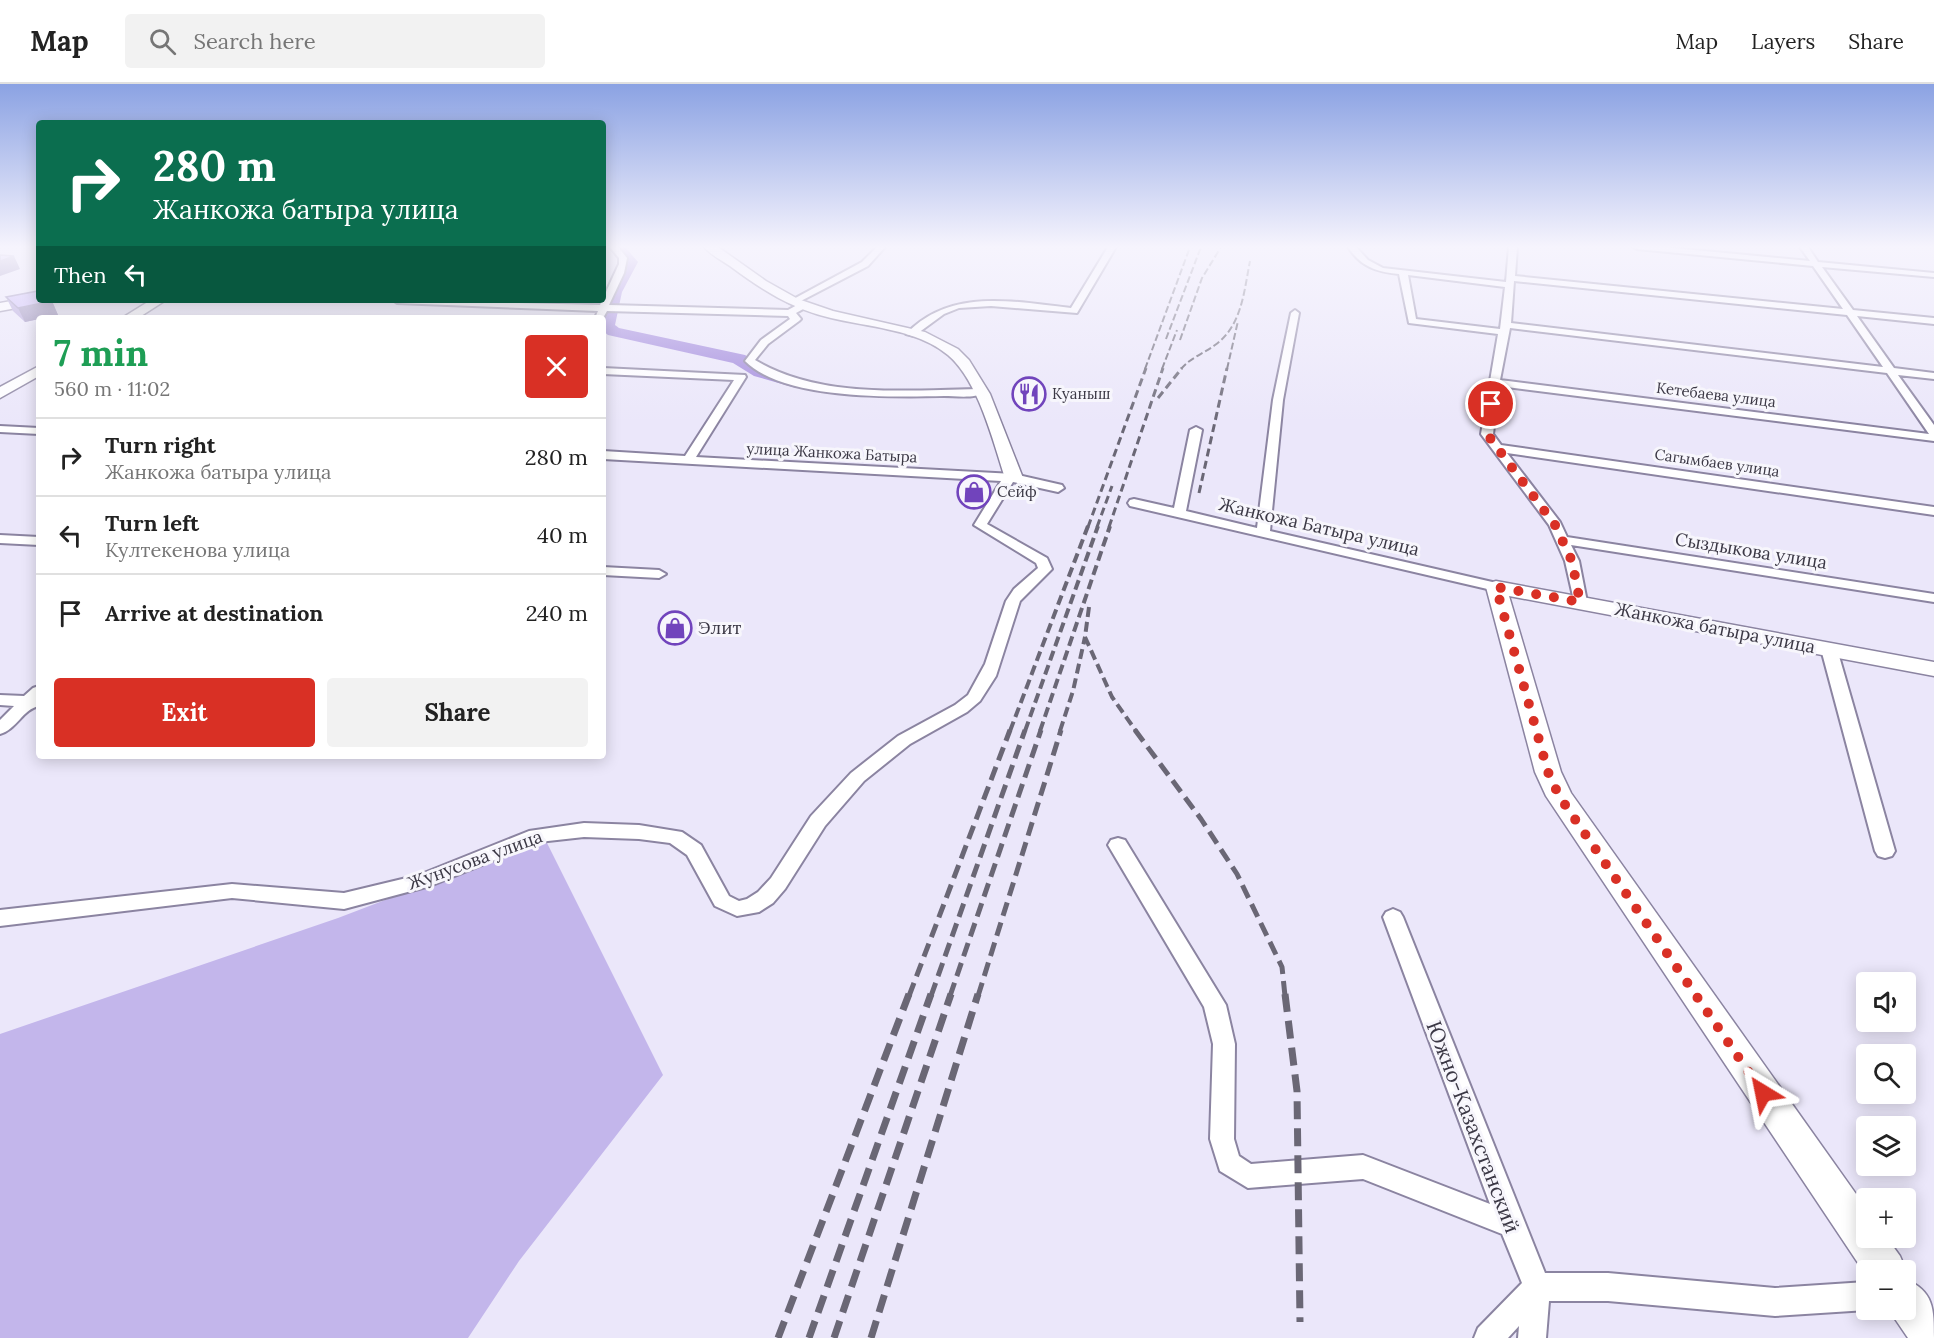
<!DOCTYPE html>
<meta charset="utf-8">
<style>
body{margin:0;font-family:Lora,serif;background:#f2f2f2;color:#222;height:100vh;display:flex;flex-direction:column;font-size:22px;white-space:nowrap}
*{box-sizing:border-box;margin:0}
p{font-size:20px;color:#767676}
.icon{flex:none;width:33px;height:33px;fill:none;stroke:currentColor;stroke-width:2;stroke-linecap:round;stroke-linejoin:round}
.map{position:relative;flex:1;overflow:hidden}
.details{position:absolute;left:36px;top:231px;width:570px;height:444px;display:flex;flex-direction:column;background:#fff;border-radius:6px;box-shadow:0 3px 15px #0003}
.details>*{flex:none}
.banner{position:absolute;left:36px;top:36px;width:570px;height:183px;border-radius:6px;box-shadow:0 3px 15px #0003;background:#0b6e4f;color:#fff;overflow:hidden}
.fabs{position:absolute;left:1856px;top:888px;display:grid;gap:12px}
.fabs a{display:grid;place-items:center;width:60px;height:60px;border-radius:6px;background:#fff;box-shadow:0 3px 15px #0003;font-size:30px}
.pin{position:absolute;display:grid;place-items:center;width:51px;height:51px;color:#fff;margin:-26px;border:3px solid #fff;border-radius:50%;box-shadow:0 2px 6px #0007}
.me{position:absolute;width:66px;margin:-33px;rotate:325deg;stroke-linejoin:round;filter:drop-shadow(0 0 4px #0008)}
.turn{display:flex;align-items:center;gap:21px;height:126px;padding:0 18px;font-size:27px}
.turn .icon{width:78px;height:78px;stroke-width:2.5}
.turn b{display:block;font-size:42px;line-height:51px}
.then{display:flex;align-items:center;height:57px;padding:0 18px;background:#0003;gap:12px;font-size:22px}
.round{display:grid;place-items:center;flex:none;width:63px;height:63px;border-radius:6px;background:#f2f2f2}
.summary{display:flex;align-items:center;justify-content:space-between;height:102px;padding:0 18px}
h1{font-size:36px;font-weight:700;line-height:45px;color:#1e9e55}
.cta{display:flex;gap:12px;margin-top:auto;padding:12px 18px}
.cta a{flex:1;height:69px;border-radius:6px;background:#d93025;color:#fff;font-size:24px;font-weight:700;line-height:69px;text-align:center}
.cta a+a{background:#f2f2f2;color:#222}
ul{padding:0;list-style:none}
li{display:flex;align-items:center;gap:18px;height:78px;padding:0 18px;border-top:2px solid #e0e0e0}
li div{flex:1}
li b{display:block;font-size:22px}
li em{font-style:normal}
header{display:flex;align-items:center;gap:36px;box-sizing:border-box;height:84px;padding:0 30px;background:#fff;border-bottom:2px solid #e0e0e0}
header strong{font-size:28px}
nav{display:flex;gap:33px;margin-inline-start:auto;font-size:21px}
.search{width:420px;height:54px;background:#f2f2f2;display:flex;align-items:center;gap:15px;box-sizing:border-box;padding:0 21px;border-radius:6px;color:#767676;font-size:22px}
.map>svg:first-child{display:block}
.green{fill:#c3b6eb}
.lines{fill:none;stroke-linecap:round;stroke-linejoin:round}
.river{fill:#9f86db;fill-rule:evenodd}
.street-casing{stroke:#8b84a1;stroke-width:4}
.secondary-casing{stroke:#8b84a1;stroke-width:3}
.street{fill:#fff;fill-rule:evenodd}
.secondary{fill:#fff;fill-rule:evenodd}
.rail-far4{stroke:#6a6775;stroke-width:2;stroke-dasharray:7 3;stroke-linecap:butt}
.rail-far3{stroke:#6a6775;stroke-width:3;stroke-dasharray:8 4.5;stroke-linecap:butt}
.rail-far2{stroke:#6a6775;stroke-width:4;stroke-dasharray:10 5;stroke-linecap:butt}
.rail-far1{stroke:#6a6775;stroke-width:5;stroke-dasharray:14 7;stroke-linecap:butt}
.rail{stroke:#6a6775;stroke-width:7;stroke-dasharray:18 9;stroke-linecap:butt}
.wall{fill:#a998d4}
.shaded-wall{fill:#897cad}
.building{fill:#c4b1f7;stroke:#897cad;stroke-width:1.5}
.route{stroke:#d93025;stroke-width:10;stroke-dasharray:0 18}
.labels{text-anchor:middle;stroke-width:6;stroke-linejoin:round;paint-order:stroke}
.far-poi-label{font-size:15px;fill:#3b3845;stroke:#f7f6fc;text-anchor:start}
.far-street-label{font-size:15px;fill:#3b3845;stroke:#f7f6fc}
.street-label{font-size:18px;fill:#3b3845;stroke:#f7f6fc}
.poi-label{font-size:18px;fill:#3b3845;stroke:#f7f6fc;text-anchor:start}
.near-street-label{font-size:21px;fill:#3b3845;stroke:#f7f6fc}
</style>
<header>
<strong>Map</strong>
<div class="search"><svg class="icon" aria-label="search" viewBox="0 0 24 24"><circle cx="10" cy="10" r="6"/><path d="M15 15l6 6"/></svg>Search here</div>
<nav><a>Map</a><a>Layers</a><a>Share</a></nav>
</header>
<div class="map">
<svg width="1934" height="1254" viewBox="0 0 1934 1254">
<rect width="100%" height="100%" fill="#ebe7fa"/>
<path class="green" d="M545,755L663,991L519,1177L468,1254H0V950L338,834Z"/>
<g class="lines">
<path class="river" d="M611,163H625L638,178L622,208L615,241L619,244L745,271L766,284L802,295L805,299L802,303L796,304L754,292L733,279L608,251L603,247V234H601L608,208L624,178Z"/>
<g class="street-casing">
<path id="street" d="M610,163H618L627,174L624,189L609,221L788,226L799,220H805V224L796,229L801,235L799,237L768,260L755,276C820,315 906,306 979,305L984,308C976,315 956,312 944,312C892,313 784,316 745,277L761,256L790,235L788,232L607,227L603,234H595L598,227L397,219L393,216L600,221L619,180V174Z
M877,163H885L868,182L795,220L788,218L862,178Z
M1108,163H1116L1077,229L991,222L959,224L944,230L914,252L906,250C951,203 1014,218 1071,224Z
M1348,163H1356L1368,176L1383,184L1506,198L1509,163H1517L1515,192L1843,225L1813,182L1637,165L1633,163H1662L1810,177L1800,163H1808L1818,178L1934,189V193L1822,183L1853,226L1934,234V240L1857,232L1894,284L1934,289V295L1898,291L1934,341V357L1499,302L1493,350L1501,361L1934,423V431L1507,369L1560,438L1567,453L1934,510V518L1571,461L1579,477L1587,518L1580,522L1575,521L1565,477L1549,441L1481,350L1498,250L1409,239L1399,190C1377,188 1361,183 1348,163ZM1408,191L1505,203L1500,245L1416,235ZM1514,197L1847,231L1883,283L1511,239ZM1510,244L1887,289L1929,350L1500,296Z
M1295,226L1299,229L1283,316L1270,447L1501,500L1503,503L1501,506L1496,507L1130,422L1128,419L1130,416L1134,415L1174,424L1190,346L1196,343L1202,346L1186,427L1257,444L1273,316L1291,229Z
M603,284L745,291L746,293L696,373L1014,390L1062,401L1064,404L1058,408L1013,398L987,440L1047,474L1052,485L1020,517L996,592L980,617L967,628L910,660L864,697L825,742L785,805L773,819L759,828L737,832L715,822L687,771L670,759L639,755L584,753L539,758L430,802L344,825L232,814L0,842V826L232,800L344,809L419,791L529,747L584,739L639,741L682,748L701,761L729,812L739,817L747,815L758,808L771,794L811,732L851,689L898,652L955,621L968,611L985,580L1006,517L1014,505L1038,484L1036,479L974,441L1001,397L603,375V367L685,372L734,296L603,290Z
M0,342L39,344V350L0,348Z
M0,451L39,453V461L0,459Z
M603,483L659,486L666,490L659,494L603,491Z
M1829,560L1837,565L1895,767L1892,772L1885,774L1878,772L1875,767L1821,565Z
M39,602V622C23,625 16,646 0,650V636L14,622L0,621V611L24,612L33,604Z
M1118,754L1125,756L1226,921L1235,960L1234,1055L1239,1072L1251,1080L1363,1071L1490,1120L1383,833L1386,828L1393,825L1400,828L1403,833L1545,1189H1608L1775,1204L1866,1198L1867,1226L1775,1232L1608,1217H1549L1546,1254H1518L1519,1242L1508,1254H1474L1478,1244L1522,1199L1502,1150L1363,1095L1248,1104L1220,1087L1210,1055L1213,960L1204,923L1108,761L1111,756Z"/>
</g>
<g class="secondary-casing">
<path id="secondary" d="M704,163H718L766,197L798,215L833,227L925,248L958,265L969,276L990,310L1023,394L1020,398H1008L1005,394C993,357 978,296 948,271C917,245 868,243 831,234C792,225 762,206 730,182C721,176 711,171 704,163Z
M39,212V216H45L44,219L0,227V219Z
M151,216H166L138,234H122Z
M39,282V292L0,314V303Z
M1496,497L1934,578V592L1509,512L1561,688L1571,709L1866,1124V1154H1887L1900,1172L1906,1186L1905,1188L1866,1186V1191L1546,712L1535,688L1486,503L1489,499Z
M1905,1195C1934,1207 1934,1225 1934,1254H1908L1891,1229L1889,1226H1905Z"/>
</g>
<use href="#street" class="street"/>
<use href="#secondary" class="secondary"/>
<path class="rail-far4" d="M1166,255L1201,163
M1180,256L1202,194L1221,163
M1145,285L1190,163
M1162,285L1177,246
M1181,285C1190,274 1203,270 1215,261C1242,242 1244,207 1250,177
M1227,285L1238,237"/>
<path class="rail-far3" d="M1158,314L1182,284
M1199,409L1227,284
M1088,443L1146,284
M1097,443L1112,402
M1109,443L1163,284"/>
<path class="rail-far2" d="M1089,523L1085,553L1112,613L1136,647
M1010,647L1088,442
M1025,647L1098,442
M1040,647L1110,442
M1060,647L1073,607L1085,553"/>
<path class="rail-far1" d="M1135,646L1201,735L1237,790L1282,883L1285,912
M909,912L1010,646
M931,912L1025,646
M950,912L1041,646
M978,912L1061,646"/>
<path class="rail" d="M1285,910L1297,1007L1300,1238
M778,1254L909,910
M809,1254L931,910
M834,1254L951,910
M871,1254L978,910"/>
</g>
<path class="wall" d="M6,213L52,217L58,231L39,234V235L25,238L13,227Z"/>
<path class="shaded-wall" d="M14,172L20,185L0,192V177Z
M52,217L58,231L39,234V235L25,238L18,224Z"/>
<path class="building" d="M0,171L14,172L0,177Z
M38,207L39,216H50L52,217L18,224L6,213Z"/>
<linearGradient id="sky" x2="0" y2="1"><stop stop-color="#8ba2e3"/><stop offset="0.48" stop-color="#f6f4fd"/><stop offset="1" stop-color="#f6f4fd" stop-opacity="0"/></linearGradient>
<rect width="1934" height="339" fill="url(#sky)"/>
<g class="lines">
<path class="route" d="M1491,320L1487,350L1555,441L1572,477L1580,518L1496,503L1548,688L1559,712L1763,1009"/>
</g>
<defs>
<g id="restaurant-ring" transform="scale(1.725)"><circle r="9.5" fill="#f7f6fc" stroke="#7144bc" stroke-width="1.5"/><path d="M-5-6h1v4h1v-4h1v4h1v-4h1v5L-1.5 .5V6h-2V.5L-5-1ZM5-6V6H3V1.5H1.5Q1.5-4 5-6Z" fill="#7144bc"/></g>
<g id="shop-ring" transform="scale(1.725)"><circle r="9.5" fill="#f7f6fc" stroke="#7144bc" stroke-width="1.5"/><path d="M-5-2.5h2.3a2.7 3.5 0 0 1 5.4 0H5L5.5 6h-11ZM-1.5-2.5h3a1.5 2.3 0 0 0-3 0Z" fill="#7144bc"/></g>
</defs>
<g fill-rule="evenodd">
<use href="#restaurant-ring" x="1029" y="310"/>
<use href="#shop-ring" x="974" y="408"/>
<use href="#shop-ring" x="675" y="544"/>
</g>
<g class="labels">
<g class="far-poi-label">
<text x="1052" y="315">Куаныш</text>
<text x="997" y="413">Сейф</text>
</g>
<g class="far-street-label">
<text transform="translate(1716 311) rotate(7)" y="5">Кетебаева улица</text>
<text transform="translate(832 369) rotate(3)" y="5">улица Жанкожа Батыра</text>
<text transform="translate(1717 379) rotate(8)" y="5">Сагымбаев улица</text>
</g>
<g class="street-label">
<text transform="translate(1319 443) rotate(13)" y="6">Жанкожа Батыра улица</text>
<text transform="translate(1751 467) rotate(9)" y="6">Сыздыкова улица</text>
<text transform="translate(1715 544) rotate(11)" y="6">Жанкожа батыра улица</text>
<text transform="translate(475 776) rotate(-20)" y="6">Жунусова улица</text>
</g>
<g class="poi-label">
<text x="698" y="550">Элит</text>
</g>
<g class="near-street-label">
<text transform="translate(1473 1043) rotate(69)" y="7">Южно-Казахстанский</text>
</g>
</g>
</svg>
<div class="fabs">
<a><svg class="icon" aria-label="sound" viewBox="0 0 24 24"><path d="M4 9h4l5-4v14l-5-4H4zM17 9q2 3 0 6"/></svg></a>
<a><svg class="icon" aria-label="search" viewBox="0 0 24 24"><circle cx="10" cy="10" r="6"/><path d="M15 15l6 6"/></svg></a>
<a><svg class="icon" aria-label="layers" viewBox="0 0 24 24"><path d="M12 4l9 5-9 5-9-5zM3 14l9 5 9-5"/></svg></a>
<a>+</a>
<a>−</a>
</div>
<div class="pin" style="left:1491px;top:320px;background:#d93025"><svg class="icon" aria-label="arrive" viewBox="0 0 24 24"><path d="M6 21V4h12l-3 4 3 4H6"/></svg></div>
<svg class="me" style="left:1763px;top:1009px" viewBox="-20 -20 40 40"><path d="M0-17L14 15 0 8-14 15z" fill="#d93025" stroke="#fff" stroke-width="4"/></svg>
<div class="banner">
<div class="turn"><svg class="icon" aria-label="right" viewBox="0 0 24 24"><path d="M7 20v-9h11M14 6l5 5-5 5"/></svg><div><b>280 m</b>Жанкожа батыра улица</div></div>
<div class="then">Then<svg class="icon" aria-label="left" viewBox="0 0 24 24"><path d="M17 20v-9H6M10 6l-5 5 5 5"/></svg></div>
</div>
<section class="details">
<div class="summary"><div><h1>7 min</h1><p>560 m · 11:02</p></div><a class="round" style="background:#d93025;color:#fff"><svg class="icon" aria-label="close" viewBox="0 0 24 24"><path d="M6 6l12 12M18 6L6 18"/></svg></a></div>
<ul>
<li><svg class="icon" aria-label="right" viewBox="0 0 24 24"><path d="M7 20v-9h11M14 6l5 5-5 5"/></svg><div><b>Turn right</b><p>Жанкожа батыра улица</p></div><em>280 m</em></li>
<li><svg class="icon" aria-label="left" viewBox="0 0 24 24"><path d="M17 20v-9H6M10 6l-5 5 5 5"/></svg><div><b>Turn left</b><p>Култекенова улица</p></div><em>40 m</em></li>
<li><svg class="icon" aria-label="arrive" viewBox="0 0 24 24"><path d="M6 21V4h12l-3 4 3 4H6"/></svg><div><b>Arrive at destination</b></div><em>240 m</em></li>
</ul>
<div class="cta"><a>Exit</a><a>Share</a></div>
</section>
</div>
